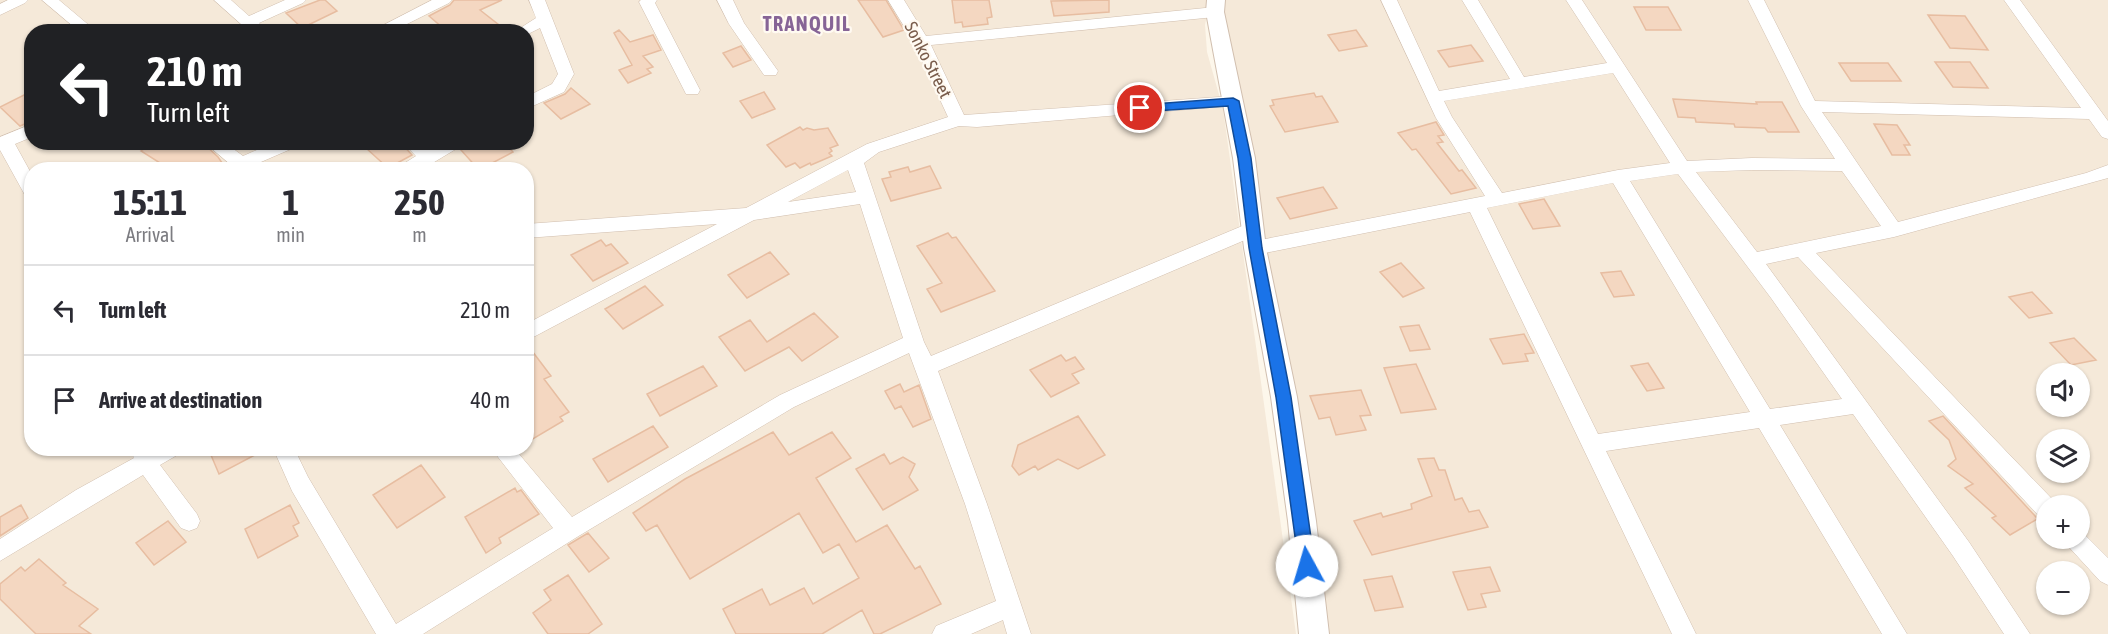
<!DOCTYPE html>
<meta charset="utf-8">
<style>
body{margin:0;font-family:"Asap Condensed",sans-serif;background:#f2f2f3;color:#2b2b33;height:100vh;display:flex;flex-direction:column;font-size:22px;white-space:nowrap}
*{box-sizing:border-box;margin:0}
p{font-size:20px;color:#7c7c81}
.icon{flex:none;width:33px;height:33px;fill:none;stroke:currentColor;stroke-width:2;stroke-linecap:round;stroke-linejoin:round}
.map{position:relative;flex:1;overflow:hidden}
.panel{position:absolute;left:24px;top:162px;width:510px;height:294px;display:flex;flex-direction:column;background:#fff;border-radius:24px;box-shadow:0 2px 4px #0004}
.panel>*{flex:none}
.hud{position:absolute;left:24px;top:24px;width:510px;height:126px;border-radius:24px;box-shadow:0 2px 4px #0004;background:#202124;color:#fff;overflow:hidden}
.tools{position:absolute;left:2036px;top:363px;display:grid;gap:12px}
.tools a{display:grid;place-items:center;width:54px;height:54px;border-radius:50%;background:#fff;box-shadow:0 2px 4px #0004;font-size:30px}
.pin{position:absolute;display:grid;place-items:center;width:51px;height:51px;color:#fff;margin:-26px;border:3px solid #fff;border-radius:50%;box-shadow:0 2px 6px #0007}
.me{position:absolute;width:66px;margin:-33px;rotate:354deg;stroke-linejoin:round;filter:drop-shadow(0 0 4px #0008)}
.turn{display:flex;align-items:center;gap:21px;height:126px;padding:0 24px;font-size:27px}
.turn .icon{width:78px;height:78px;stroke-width:2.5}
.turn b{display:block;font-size:42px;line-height:51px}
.eta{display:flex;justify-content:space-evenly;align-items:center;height:102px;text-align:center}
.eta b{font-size:36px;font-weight:700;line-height:42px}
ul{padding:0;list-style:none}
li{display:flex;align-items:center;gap:18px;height:90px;padding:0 24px;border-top:2px solid #e1e1e2}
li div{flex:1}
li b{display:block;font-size:22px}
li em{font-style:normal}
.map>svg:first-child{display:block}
.residential{fill:#f5e9d9;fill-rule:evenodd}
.building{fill:#f4d7c1;stroke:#e7bda1;stroke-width:1.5}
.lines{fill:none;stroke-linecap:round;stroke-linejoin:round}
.minor-casing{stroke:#d1bfaf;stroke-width:1}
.tertiary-casing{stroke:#d1bfaf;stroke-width:2}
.minor{fill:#fff;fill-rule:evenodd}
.tertiary{fill:#fff;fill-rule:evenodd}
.route{fill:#1a73e8;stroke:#114b97;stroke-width:1.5}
.labels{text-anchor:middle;stroke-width:4.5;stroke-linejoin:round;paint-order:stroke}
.street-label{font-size:18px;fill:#7a5d4c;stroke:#fffaf2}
.far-district-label{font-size:20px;font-weight:bold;letter-spacing:1.5px;fill:#866496;stroke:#fffaf2}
</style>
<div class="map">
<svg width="2108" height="634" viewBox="0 0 2108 634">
<rect width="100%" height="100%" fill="#fdf7eb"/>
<path class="residential" d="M0,0H1210L1205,25L1207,52L1223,109L1296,634H0ZM32,32H526V142H32ZM32,170H526V448H32Z
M1223,0H2108V634H1318L1227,80ZM2046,374H2079V406H2046ZM2046,440H2079V472H2046ZM2046,506H2079V538H2046ZM2046,572H2079V604H2046Z"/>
<path class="building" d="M320,0H325L337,11L302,28L286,13Z
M454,0H502L480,10L499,25L486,32H457L449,25L443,28L429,16L450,5Z
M858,0H886L904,30L883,37Z
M952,0H989L992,17L987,18L988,24L963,27L962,22L955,23Z
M1109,0V12L1054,16L1051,1Z
M1634,7H1668L1681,30H1646Z
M1928,15L1965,16L1988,50L1950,48Z
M619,30L630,42L653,35L661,50L643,56L653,67L647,69L651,73L628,83L619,70L632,65L614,33Z
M1356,30L1367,46L1339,51L1328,35Z
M1471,45L1483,61L1449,67L1438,51Z
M741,46L751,60L733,67L723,53Z
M1935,62H1970L1988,88L1953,87Z
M1839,63H1888L1901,81H1851Z
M571,88L590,104L561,119L544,103L565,94Z
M32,91V121L20,126L0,107Z
M764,92L775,109L752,118L740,101Z
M1314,93L1316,97L1322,96L1338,122L1285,132L1270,106L1274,105L1272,100Z
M1673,99L1757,104L1756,102H1782L1799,132H1768L1765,128L1735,127L1734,124L1696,122L1695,118L1678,117Z
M1436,122L1444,135L1438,136L1443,142L1437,143L1459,171L1462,170L1476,188L1451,194L1416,149L1412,150L1398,133Z
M1874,124L1897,125L1910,145H1904L1910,155H1892Z
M800,127L803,130L807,128L814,130L828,128L838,145L830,148L832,151L829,153L832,156L811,165L810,163L800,168L795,163L786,167L767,145Z
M154,142H202L218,157L227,170H171L141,151Z
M379,142H400L412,155L388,168L367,149Z
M477,142H504L513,152L479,170L461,150Z
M930,166L941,188L891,201L882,179L891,177L889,172L908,167L910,172Z
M1323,187L1337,208L1290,219L1277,198Z
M1544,199L1560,226L1533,229L1519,204Z
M948,233L952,238L956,237L995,291L941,312L927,289L942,283L917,246Z
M601,240L606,246L611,244L628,263L593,281L571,255Z
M770,252L789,274L747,298L728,275Z
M1401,263L1424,288L1403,297L1380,272Z
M1621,271L1634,295L1614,297L1601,273Z
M645,286L663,305L623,329L605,309Z
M2032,292L2052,313L2029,318L2009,297Z
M814,313L838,337L802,361L789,347L745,371L719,337L750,320L767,342Z
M1419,325L1430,349L1410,351L1400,327Z
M1524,334L1534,353L1525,354L1528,361L1503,364L1490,339Z
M2074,338L2096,360L2071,365L2050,343Z
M526,343L551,376L544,379L569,412L560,417L563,421L526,443Z
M1061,355L1066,361L1075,357L1084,369L1072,374L1079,383L1051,397L1030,370Z
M1648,363L1664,388L1647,391L1631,366Z
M1416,364L1436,409L1401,413L1384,368Z
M703,366L717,386L660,416L647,394Z
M900,384L904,392L919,385L931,419L913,427L901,406L895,409L885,391Z
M1361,390L1371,415L1360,416L1366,430L1336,435L1330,417L1319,419L1310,396Z
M1078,416L1105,455L1078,469L1058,459L1038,470L1035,466L1019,475L1012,466L1018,445Z
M1943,416L2036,517L2039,518L2010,535L1992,518L1996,516L1965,488L1973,484L1948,466L1956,459L1949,440L1929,421Z
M653,426L668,447L608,482L593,459Z
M773,432L789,455L832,432L851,458L816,478L856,542L887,525L915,569L920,566L941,604L880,634H874L862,610L822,634H736L723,609L762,589L770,605L804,588L813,604L859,578L839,544L823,553L799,513L690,579L657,525L646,531L633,513L685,479Z
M208,448H268L219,474Z
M884,454L890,464L903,457L915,464L909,477L918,490L883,510L856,469Z
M1434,458L1439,470H1445L1455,500L1462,498L1469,512L1479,510L1488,527L1372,555L1354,521L1381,513L1383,517L1412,509L1411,504L1432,496L1418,459Z
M421,465L445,497L397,528L373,495Z
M515,488L517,492L521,490L539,514L499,538L501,543L486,553L465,517Z
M21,505L28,518L0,536V517Z
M290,505L299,523L293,526L298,536L258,558L245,529Z
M168,521L186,542L154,565L136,543Z
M588,533L609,558L589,572L568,545Z
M39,559L66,583L63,585L98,609L79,626L91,634H36L0,599V584L21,567L25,571Z
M1490,567L1500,591L1481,594L1486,607L1468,610L1453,572Z
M568,575L602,624L588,634H548L533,613L551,600L544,590Z
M1392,576L1403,607L1375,611L1364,580Z"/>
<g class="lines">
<g class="minor-casing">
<path id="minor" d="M8,0H28L25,3L0,15V4Z
M42,0H59L97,32H80Z
M214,0H231L249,16L285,0H306L303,3L259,23L269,32H250Z
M432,0H452L449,3L391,32H370Z
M529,0H545L574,74L564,92L526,109V97L552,84L558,74L540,28L526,35V32H514L536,18Z
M641,0H657L655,3L700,90L698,94H686L684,90L639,2Z
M717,0H733L744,23L778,71L776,75H764L729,24Z
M888,0H904L926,36L1215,7L1223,12L1215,17L931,45L964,115L1233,96L1239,97L1241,101L1239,105L977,127L959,126L879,152L864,163L924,342L931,356L1247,224L1253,222L1259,224L1262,229L1259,234L938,371L987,504L1031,634H1007L1003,620L971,634H932L936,626L996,601L965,504L909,353L794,407L577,537L423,634H376L292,491L273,448H294L308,477L396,624L553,528L491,448H514L572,517L780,395L903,338L860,204L754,220L526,341V324L717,224L526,238V224L746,208L867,144L948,117L913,41ZM848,170L856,192L788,202Z
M1381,0H1397L1439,91L1510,79L1462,0H1478L1524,77L1607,63L1566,0H1582L1687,161L1752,158L1835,159L1801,106L1748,0H1764L1815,101L2081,108L2004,0H2020L2108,121V139L2102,137L2089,119L1822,112C1848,148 1872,186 1898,222L2086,173L2108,165V178L1894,237L1816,253L2054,501L2056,506H2046V518L2038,515L1798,257L1766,264L1969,542L2030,634H2004L1953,556L1853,414L1780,425L1907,634H1882L1759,428L1606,451L1696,634H1672L1470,212L1255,255L1248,253L1246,248L1248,243L1255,241L1485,196L1436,118ZM1613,73L1670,163L1618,170L1502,193L1452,117L1444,101ZM1752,170L1842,171L1881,226L1757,252L1696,172ZM1678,174L1771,298L1842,399L1770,409L1630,181ZM1613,183L1750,412L1598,434L1487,208Z
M32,124V137L15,144L32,175V199L26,197L0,150V137Z
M204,142H224L243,156L275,142H300L298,146L254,165L257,170H237Z
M403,142H422L430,149L441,142H463L461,146L421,170H398L400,166L416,156Z
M130,448H181L179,454L160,465L197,514L200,521L197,528L189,531L181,528L143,475L0,561V539L76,490L134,458Z
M2079,529L2108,558V585L2100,581L2067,545L2064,538H2079Z"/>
</g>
<g class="tertiary-casing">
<path id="tertiary" d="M1207,0H1225L1224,12L1255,158L1266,248L1297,397L1316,521L1329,634H1299L1288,521L1271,397L1244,248L1233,158L1206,12Z"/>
</g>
<use href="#minor" class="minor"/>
<use href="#tertiary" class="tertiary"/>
</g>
<path class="route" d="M1233,98L1239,101L1251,158L1262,248L1291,397L1315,566L1313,571L1307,573L1301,571L1299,566L1276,397L1249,248L1238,158L1228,106L1140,112L1134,108L1140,105Z"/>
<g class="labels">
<g class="street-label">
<text transform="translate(928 60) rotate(63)" y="6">Sonko Street</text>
</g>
<g class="far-district-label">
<text x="807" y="31">TRANQUIL</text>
</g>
</g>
</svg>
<div class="tools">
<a><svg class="icon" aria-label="sound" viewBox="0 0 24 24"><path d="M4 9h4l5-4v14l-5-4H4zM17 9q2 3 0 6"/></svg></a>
<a><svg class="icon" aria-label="layers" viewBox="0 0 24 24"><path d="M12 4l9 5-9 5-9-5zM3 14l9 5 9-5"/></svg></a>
<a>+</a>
<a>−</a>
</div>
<div class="pin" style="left:1140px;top:108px;background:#d93025"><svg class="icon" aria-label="arrive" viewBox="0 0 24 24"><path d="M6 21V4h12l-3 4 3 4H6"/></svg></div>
<svg class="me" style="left:1307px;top:566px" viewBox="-20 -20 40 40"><circle r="19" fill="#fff"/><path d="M0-13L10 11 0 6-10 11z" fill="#1a73e8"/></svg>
<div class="hud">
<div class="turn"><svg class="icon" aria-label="left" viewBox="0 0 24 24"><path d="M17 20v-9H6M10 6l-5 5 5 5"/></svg><div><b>210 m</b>Turn left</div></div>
</div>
<section class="panel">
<div class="eta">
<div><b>15:11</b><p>Arrival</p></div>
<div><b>1</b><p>min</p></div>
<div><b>250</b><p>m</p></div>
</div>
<ul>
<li><svg class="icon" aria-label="left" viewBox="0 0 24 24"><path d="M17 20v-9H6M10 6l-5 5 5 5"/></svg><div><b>Turn left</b></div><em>210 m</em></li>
<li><svg class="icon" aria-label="arrive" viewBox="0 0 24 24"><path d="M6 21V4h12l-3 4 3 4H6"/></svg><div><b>Arrive at destination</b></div><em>40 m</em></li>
</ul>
</section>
</div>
